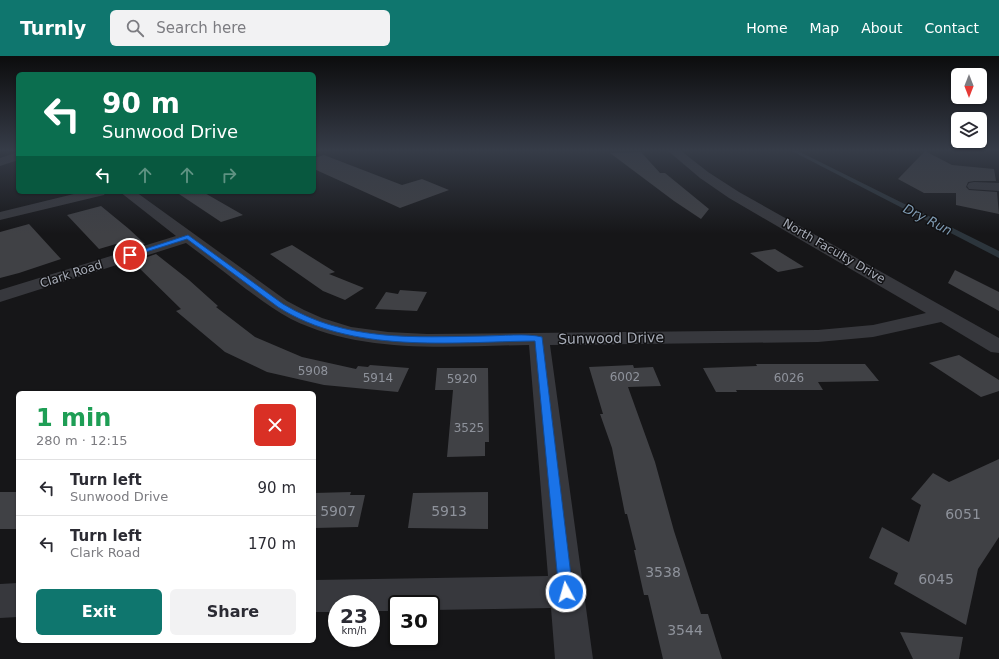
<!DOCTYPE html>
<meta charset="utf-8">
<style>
body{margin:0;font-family:"DejaVu Sans",sans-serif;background:#f2f2f3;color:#2b2b33;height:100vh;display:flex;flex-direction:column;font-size:15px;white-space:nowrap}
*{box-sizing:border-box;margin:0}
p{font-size:13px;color:#7c7c81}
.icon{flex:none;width:22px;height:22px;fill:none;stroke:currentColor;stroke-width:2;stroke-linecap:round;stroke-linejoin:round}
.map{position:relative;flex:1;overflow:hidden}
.details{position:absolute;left:16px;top:335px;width:300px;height:252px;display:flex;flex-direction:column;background:#fff;border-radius:6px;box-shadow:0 1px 3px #0004}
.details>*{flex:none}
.hud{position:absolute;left:16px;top:16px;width:300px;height:122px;border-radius:6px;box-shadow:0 1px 3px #0004;background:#0b6e4f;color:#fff;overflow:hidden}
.needle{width:26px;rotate:180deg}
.fabs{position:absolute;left:951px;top:12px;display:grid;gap:8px}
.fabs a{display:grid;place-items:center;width:36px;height:36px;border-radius:6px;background:#fff;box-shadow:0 1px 3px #0004;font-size:20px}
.speed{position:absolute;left:328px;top:539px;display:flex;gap:8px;font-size:20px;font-weight:700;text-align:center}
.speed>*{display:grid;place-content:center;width:52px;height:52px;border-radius:50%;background:#fff;box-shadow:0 1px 3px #0004;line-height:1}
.speed small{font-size:10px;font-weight:400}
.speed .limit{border:2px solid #111;border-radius:6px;background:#fff;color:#111}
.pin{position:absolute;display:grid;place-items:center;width:34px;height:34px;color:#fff;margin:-17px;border:2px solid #fff;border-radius:50%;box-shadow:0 1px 4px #0007}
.me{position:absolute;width:44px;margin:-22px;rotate:354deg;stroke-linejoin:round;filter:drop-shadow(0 0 3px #0008)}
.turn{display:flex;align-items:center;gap:14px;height:84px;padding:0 20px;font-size:18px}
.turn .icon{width:52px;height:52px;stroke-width:2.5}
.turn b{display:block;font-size:28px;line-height:34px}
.lanes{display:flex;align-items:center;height:38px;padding:0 20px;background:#0003;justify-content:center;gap:20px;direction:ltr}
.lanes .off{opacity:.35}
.round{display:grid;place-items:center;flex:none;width:42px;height:42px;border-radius:6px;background:#f2f2f3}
.summary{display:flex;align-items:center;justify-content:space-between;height:68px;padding:0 20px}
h1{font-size:24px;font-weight:800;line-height:30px;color:#1e9e55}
.cta{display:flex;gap:8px;margin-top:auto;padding:8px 20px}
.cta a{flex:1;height:46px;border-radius:6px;background:#0f766e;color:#fff;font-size:16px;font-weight:800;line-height:46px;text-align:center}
.cta a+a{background:#f2f2f3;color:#2b2b33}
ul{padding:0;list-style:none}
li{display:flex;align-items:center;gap:12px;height:56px;padding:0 20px;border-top:1px solid #e1e1e2}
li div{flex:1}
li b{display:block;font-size:15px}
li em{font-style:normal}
header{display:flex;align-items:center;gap:24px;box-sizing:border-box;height:56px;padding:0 20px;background:#0f766e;color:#fff}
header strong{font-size:19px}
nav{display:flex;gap:22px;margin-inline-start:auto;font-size:14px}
.search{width:280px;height:36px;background:#f2f2f3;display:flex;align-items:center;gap:10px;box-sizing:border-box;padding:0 14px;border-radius:6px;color:#7c7c81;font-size:15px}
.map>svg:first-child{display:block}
.water{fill:#2c353c}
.building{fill:#404145}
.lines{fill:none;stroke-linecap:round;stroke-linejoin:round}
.minor{fill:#37383d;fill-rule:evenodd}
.route{fill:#1a73e8;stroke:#114b97}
.labels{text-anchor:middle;stroke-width:3;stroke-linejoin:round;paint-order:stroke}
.far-street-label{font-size:12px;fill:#a8adb8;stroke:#111113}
.number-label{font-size:12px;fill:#8e929b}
.far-water-label{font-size:13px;font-style:italic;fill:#7f9bb3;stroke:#111113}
.street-label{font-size:14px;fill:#a8adb8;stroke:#111113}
.near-number-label{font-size:14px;fill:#8e929b}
</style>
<header>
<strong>Turnly</strong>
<div class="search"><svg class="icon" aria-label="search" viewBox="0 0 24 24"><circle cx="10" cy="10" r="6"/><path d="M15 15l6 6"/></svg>Search here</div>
<nav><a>Home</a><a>Map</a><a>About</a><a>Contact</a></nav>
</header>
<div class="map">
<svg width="999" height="603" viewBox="0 0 999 603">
<rect width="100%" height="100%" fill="#161618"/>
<path class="water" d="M790,94H796L999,195V202Z"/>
<path class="building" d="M925,95L952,109L994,113L996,125H974L968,126L966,131L969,134L997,136L999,158L956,149V137H924L898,123Z
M641,96L660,117H665L709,153L701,163L674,145L610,97Z
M324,99L402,129L422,123L449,134L400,152L314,113V102Z
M176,136H203L243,159L221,166Z
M101,150L129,173L145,188L122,195L116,188L99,193L67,159Z
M29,168L61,203L19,217L0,222V176Z
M292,189L335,216L329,218L364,232L345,244L323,235L270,198Z
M775,193L804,211L778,216L750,197Z
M156,198L189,224L218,250L216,251L255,281L302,301L356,313L358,310L368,311L370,309L409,312L398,336L324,329L267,316L225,296L176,255L181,253L133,206Z
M955,214L999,236V255L948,227Z
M400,234L427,236L417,255L375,253L386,236L398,238Z
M959,299L999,324V335L981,341L929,307Z
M756,308H865L879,325L818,326L823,334H736L737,336H716L703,312L757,310Z
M633,309L634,312L653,311L661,330L628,331L655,406L674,475L701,558H708L722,603H663L648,539H644L634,494H636L627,458H625L612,392L600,358H603L589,311Z
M437,312H488L489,386H485V400L447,401L453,334H435Z
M999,403V481L978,513L966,569L894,528L898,517L869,502L882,471L909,486L921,449L911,443L933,417L949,426Z
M0,436H18V473H0Z
M351,436L350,439H365L358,471L314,472V437Z
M488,436V473L408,472L413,437Z
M900,576L963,581L959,603H913Z"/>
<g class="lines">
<path class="minor" d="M667,94H680L708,116L739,136L999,282V297L991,296L941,266L873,281L818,286L550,289L593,603H555L551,552L431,554V548H397V555H371V548H337V556H314V524L548,520L529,289C450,290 364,299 291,263C275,255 260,243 246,233C226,217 206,202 186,187L0,246V234L176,180L120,136H136L287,245L304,254L322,262L351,271L388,276L427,278L818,274L873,269L926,257L729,142L700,122Z
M18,96V104L0,110V102Z
M974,126L999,127V135L969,133L967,130L969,127Z
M82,136H106L104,139L0,164V156Z
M18,527V561L0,562V528Z"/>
</g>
<linearGradient id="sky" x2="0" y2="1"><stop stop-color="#0c0c0d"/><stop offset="0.53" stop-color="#363c48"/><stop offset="1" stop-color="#363c48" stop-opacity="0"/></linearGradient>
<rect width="999" height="178" fill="url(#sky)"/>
<path class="route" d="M188,179L283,248C346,286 414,281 484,280C500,280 527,277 542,281L573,536L571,540L566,542L561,540L559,536L535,285C450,286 352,298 278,251L187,183L133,200L127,199Z"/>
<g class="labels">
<g class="far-street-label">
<text transform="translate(834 195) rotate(30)" y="4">North Faculty Drive</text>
<text transform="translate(71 218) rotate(-18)" y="4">Clark Road</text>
</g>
<g class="number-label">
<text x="313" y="319">5908</text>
<text x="625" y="325">6002</text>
<text x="378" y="326">5914</text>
<text x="789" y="326">6026</text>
<text x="462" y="327">5920</text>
<text x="469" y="376">3525</text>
</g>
<g class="far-water-label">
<text transform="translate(928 163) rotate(27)" y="5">Dry Run</text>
</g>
<g class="street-label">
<text transform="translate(611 282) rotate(-1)" y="5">Sunwood Drive</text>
</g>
<g class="near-number-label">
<text x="338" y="460">5907</text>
<text x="449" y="460">5913</text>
<text x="963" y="463">6051</text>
<text x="663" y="521">3538</text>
<text x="936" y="528">6045</text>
<text x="685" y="579">3544</text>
</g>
</g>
</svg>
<div class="fabs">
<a><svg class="needle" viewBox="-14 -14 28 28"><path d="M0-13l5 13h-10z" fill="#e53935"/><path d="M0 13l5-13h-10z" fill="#7c7c81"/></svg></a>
<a><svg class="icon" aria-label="layers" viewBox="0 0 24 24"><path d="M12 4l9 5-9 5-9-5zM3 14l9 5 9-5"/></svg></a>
</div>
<div class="speed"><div>23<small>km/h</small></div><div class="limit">30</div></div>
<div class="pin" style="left:130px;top:199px;background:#d93025"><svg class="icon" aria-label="arrive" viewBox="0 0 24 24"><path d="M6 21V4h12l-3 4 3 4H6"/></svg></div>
<svg class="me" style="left:566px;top:536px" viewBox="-20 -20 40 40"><circle r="17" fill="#1a73e8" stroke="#fff" stroke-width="3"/><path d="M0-11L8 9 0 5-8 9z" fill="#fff"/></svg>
<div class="hud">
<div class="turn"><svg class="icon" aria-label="left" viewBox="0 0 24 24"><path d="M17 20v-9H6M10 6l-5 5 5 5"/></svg><div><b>90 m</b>Sunwood Drive</div></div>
<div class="lanes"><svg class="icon" aria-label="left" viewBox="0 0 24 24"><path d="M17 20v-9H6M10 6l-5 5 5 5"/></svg><svg class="icon off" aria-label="ahead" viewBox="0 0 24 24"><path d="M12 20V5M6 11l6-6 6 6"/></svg><svg class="icon off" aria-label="ahead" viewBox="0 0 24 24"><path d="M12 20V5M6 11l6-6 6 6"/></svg><svg class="icon off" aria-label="right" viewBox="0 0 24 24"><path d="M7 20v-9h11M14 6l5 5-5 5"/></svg></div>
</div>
<section class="details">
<div class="summary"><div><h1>1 min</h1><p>280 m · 12:15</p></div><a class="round" style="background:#d93025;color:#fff"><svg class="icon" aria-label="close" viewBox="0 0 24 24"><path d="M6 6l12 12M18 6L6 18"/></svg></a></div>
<ul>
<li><svg class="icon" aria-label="left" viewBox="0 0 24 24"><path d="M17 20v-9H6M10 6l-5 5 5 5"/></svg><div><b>Turn left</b><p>Sunwood Drive</p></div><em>90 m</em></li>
<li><svg class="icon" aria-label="left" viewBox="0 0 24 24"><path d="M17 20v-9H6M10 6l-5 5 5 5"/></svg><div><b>Turn left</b><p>Clark Road</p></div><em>170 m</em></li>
</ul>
<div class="cta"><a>Exit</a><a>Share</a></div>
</section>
</div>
